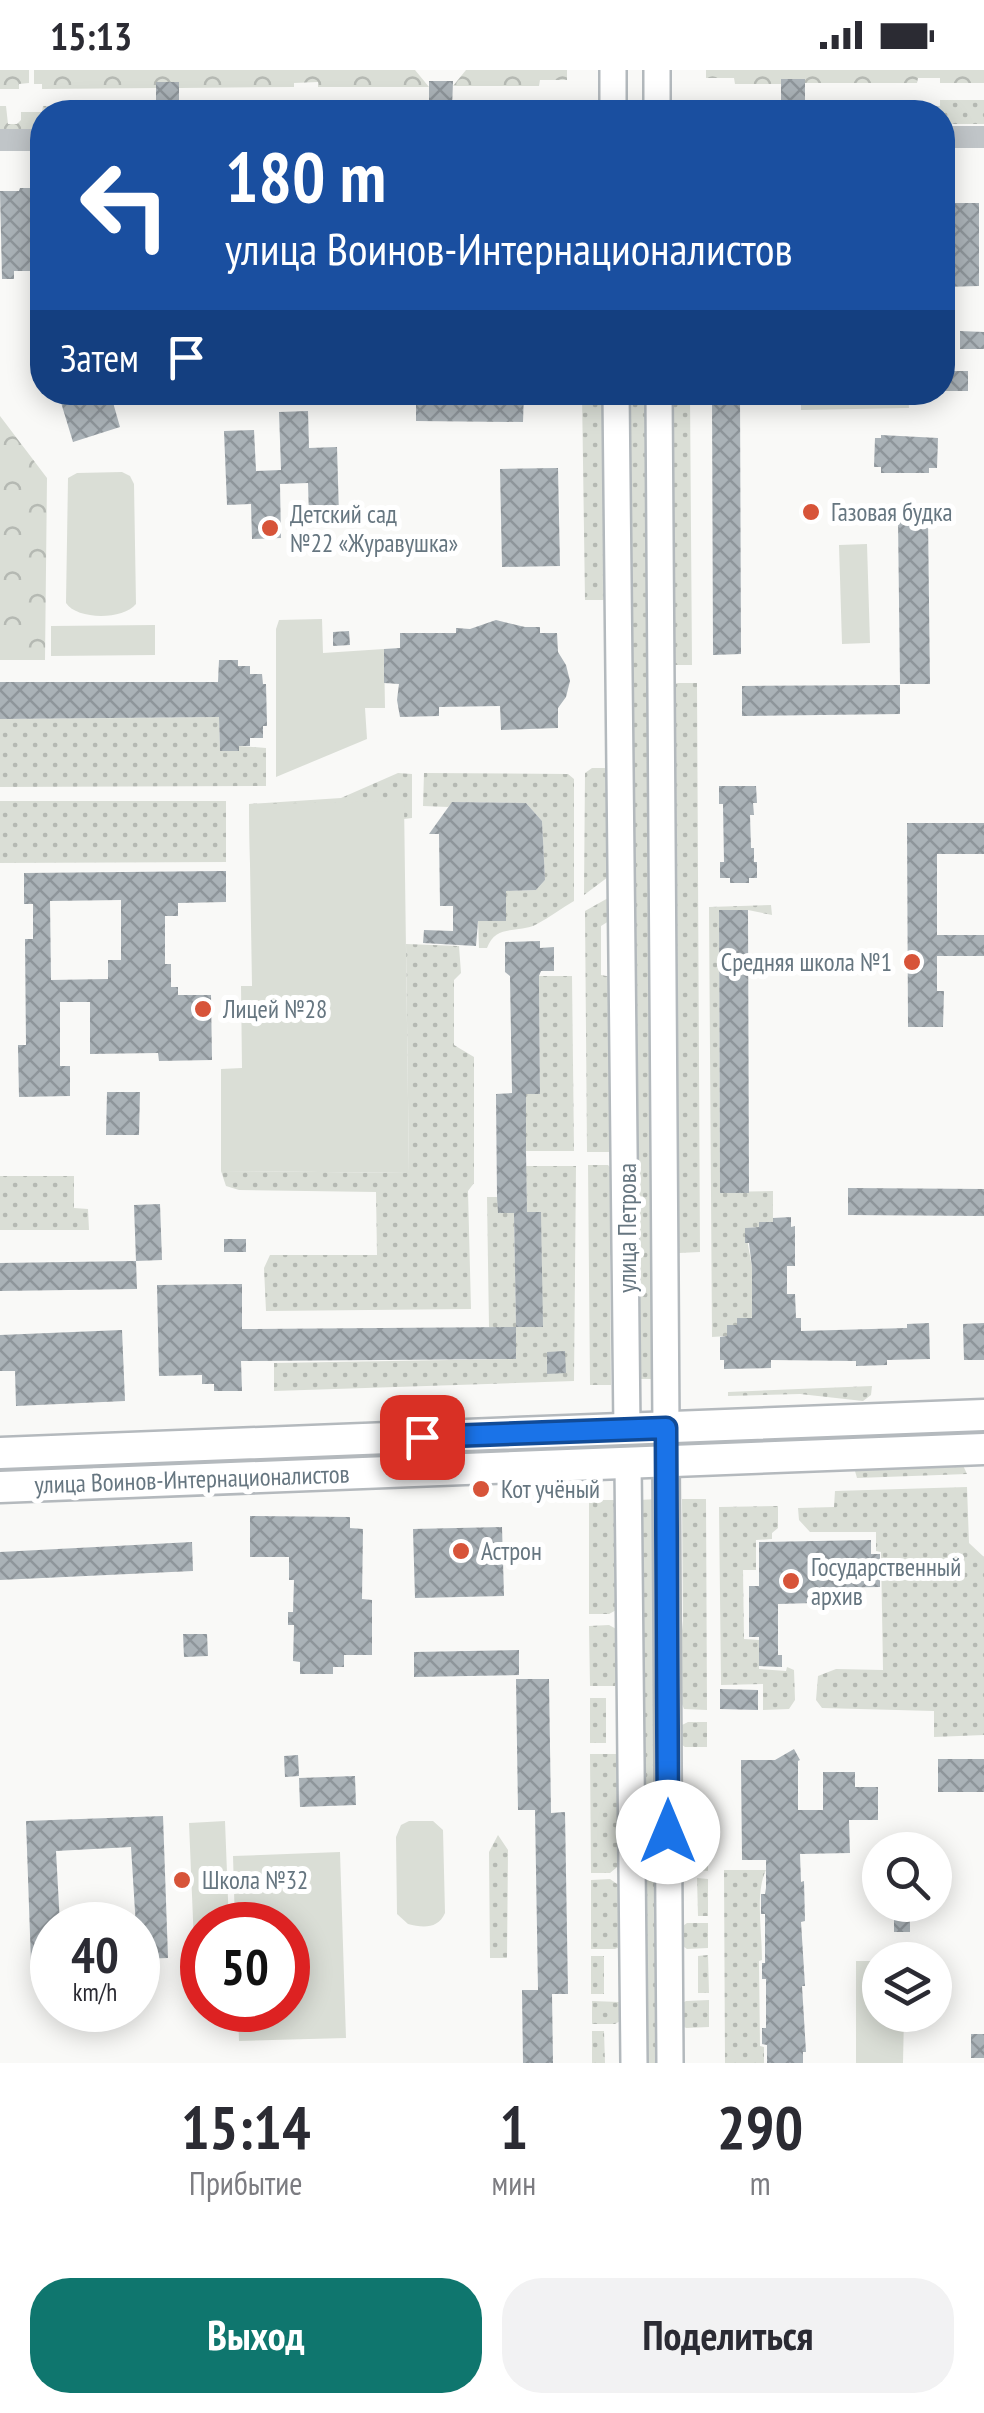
<!DOCTYPE html>
<html lang="ru">
<meta charset="utf-8">
<style>
body{margin:0;font-family:"PT Sans Narrow",sans-serif;background:#f2f2f3;color:#2b2b33;height:100vh;display:flex;flex-direction:column;font-size:38px;white-space:nowrap}
*{box-sizing:border-box;margin:0}
p{font-size:32px;color:#7c7c81}
.icon{flex:none;width:55px;height:55px;fill:none;stroke:currentColor;stroke-width:2;stroke-linecap:round;stroke-linejoin:round}
.map{position:relative;height:1993px;overflow:hidden}
.details{display:flex;flex-direction:column;background:#fff;flex:1}
.details>*{flex:none}
.banner{position:absolute;left:30px;top:30px;width:925px;height:305px;border-radius:40px;box-shadow:0 5px 25px #0003;background:#1a4fa0;color:#fff;overflow:hidden}
.fabs{position:absolute;left:862px;top:1762px;display:grid;gap:20px}
.fabs a{display:grid;place-items:center;width:90px;height:90px;border-radius:50%;background:#fff;box-shadow:0 5px 25px #0003;font-size:50px}
.speed{position:absolute;left:30px;top:1832px;display:flex;gap:20px;font-size:50px;font-weight:700;text-align:center}
.speed>*{display:grid;place-content:center;width:130px;height:130px;border-radius:50%;background:#fff;box-shadow:0 5px 25px #0003;line-height:1}
.speed small{font-size:25px;font-weight:400}
.speed .limit{border:15px solid #d22;background:#fff;color:#111}
.pin{position:absolute;display:grid;place-items:center;width:85px;height:85px;color:#fff;margin:-42px;border-radius:20px;box-shadow:0 5px 15px #0006}
.me{position:absolute;width:110px;margin:-55px;rotate:0deg;stroke-linejoin:round;filter:drop-shadow(0 0 8px #0008)}
.turn{display:flex;align-items:center;gap:35px;height:210px;padding:0 30px;font-size:45px}
.turn .icon{width:130px;height:130px;stroke-width:2.5}
.turn b{display:block;font-size:70px;line-height:85px}
.then{display:flex;align-items:center;height:95px;padding:0 30px;background:#0003;gap:20px;font-size:38px}
.eta{display:flex;justify-content:space-evenly;align-items:center;height:170px;text-align:center}
.eta b{font-size:60px;font-weight:700;line-height:70px}
.action{display:flex;gap:20px;margin-top:auto;padding:20px 30px}
.action a{flex:1;height:115px;border-radius:40px;background:#0f766e;color:#fff;font-size:40px;font-weight:700;line-height:115px;text-align:center}
.action a+a{background:#f2f2f3;color:#2b2b33}
.status{display:flex;justify-content:space-between;align-items:center;height:70px;padding:0 50px;background:#fff;direction:ltr}
.status svg{height:28px;fill:currentColor}
.map>svg:first-child{display:block}
.grass{fill:url(#grass-dots)}
.forest{fill:url(#forest-crowns)}
.green{fill:#daded6}
.building{fill:url(#building-cross-hatch);fill-rule:evenodd}
.lines{fill:none;stroke-linecap:round;stroke-linejoin:round}
.secondary-casing{stroke:#b3b9bd;stroke-width:30}
.primary-casing{stroke:#b4b9bd;stroke-width:35}
.tertiary{stroke:#c0c5c8;stroke-width:22}
.secondary{stroke:#fff;stroke-width:25}
.primary{stroke:#fff;stroke-width:30}
.route-casing{stroke:#114b97;stroke-width:25}
.route{stroke:#1a73e8;stroke-width:18}
.poi-dot{fill:#d75439;stroke:#fff;stroke-width:4}
.labels{text-anchor:middle;stroke-width:10;stroke-linejoin:round;paint-order:stroke}
.poi-label{font-size:25px;fill:#667680;stroke:#fff;text-anchor:start}
.street-label{font-size:25px;fill:#667680;stroke:#fff}
</style>
<div class="status"><b>15:13</b><svg viewBox="0 0 49 12"><path d="M0 12V9h3v3zM5 12V6h3v6zM10 12V3h3v9zM15 12V0h3v12zM26 1h20v11H26zM47 4h2v5h-2z"/></svg></div>
<div class="map">
<svg width="984" height="1993" viewBox="0 0 984 1993">
<defs>
<pattern id="grass-dots" width="8" height="8" patternUnits="userSpaceOnUse" patternTransform="scale(2.5)"><rect width="8" height="8" fill="#daded6"/><path d="M2 2h.1M6 6h.1" fill="none" stroke="#b5b9b3" stroke-width="1.8" stroke-linecap="round"/></pattern>
<pattern id="forest-crowns" width="20" height="18" patternUnits="userSpaceOnUse" patternTransform="scale(2.5)"><rect width="20" height="18" fill="#daded6"/><path d="M2 6a3 3 0 1 1 6 0M12 15a3 3 0 1 1 6 0" fill="none" stroke="#b5b9b3"/></pattern>
<pattern id="building-cross-hatch" width="8" height="8" patternUnits="userSpaceOnUse" patternTransform="scale(2.5)"><rect width="8" height="8" fill="#aab2b7"/><path d="M0 0l8 8M0 8l8-8" fill="none" stroke="#8e959a"/></pattern>
</defs>
<rect width="100%" height="100%" fill="#f9f9f7"/>
<path class="grass" d="M813,30H905L900,42H818L814,40Z
M940,30H984V54H943L942,42H920V36H940Z
M582,323H610L614,524L603,530H585Z
M630,323H648L656,1309H637Z
M669,323H690L692,595H669Z
M678,613H697L700,1182L679,1183L671,1152L668,617Z
M219,647L220,681H238L239,676L266,678V716L0,717V649Z
M592,698H615L616,801L584,825L585,703Z
M398,703L412,704V748L379,752L250,793L249,734L341,728Z
M424,703L568,704L574,709V831C562,838 550,847 537,854C519,864 496,853 487,878H479L478,851L506,821L536,820L545,810L542,751L526,733L453,732L448,737L423,736Z
M0,731H226V792L0,793Z
M617,823V846L601,856V905L617,908V1075L611,1082H587L585,841Z
M771,835L772,845L748,840L719,841L720,1122L773,1121V1152H759V1157L745,1158L752,1197V1248H737V1255L727,1256V1266L712,1267L709,837Z
M406,874L459,876L461,903L454,910V975L474,987V1113L468,1121L471,1239L266,1241L264,1198L270,1185H377L376,1122L239,1120L226,1116L221,1101L409,1103Z
M539,906H572L574,1081H526V1024L540,1023Z
M588,1095H608L616,1104L618,1172L610,1186L611,1315H590Z
M526,1096H576L574,1311L274,1321V1293L515,1289V1258L489,1257L487,1127H497L514,1143L516,1257H542L541,1142H527Z
M0,1106H74V1138L88,1139L89,1160H0Z
M872,1316L871,1325L863,1331L800,1324L728,1326V1322Z
M961,1391L967,1404L857,1408L855,1401L865,1395Z
M967,1417L969,1473L984,1487V1665L934,1667V1641L822,1638L816,1630L818,1606L836,1599L883,1600L881,1482L876,1481V1462H810L799,1450L798,1438L834,1437L835,1421Z
M657,1429L661,1993H643L639,1430Z
M682,1429H706L707,1640L684,1639L676,1619L683,1551Z
M589,1430H622L618,1539L609,1544H589Z
M778,1436V1458L772,1463V1469L756,1470V1500H743L744,1569L759,1570V1599L786,1601L787,1597L794,1600L795,1630L789,1639L763,1640V1614L721,1615L719,1437Z
M609,1555L618,1560L623,1582L615,1616H590L589,1556Z
M590,1628H606V1673H590Z
M688,1652H707V1677H685L678,1672V1657Z
M590,1684H616L624,1719L622,1793L610,1803H591Z
M696,1756H708V1801L680,1799V1782L696,1779Z
M498,1765L508,1780L507,1888H490L489,1782Z
M724,1800H766C755,1823 762,1860 762,1890L759,1891L760,1976L764,1977V1993H725Z
M697,1808L708,1809V1846H698Z
M610,1809L623,1818L622,1876L615,1879H591V1810Z
M687,1853H708V1878L687,1879L680,1874V1858Z
M708,1885L709,1923H698V1886Z
M591,1886H604V1924H591Z
M709,1930V1957L686,1958L680,1954L681,1934L686,1931Z
M592,1931L619,1932L622,1935V1950L615,1954H592Z
M592,1961H604L605,1993H592Z"/>
<path class="forest" d="M0,0H29V13L19,14V19H0Z
M34,0H415L429,17H318V12L294,13V17L179,18V12H156V18L42,19V14H34Z
M466,0H567V10H540L539,16H453Z
M706,0H984V13H940V8H918L917,13H805L804,9H782L781,14H735L734,8H706Z
M735,30H781L782,37H804L805,30H813L814,39L818,42H706V36H734Z
M539,32L540,38H567V42H479V33Z
M410,33V42H310L318,40L319,34Z
M285,34L283,42H42V60H0V36H6L8,54H17L21,50V42H42L43,36L156,35V41H179V35Z
M0,346L47,408L45,590H0Z"/>
<path class="green" d="M801,323H908L909,338L801,340Z
M122,402L130,406L134,414L136,534C123,550 77,550 66,533L68,408L77,403Z
M867,474L870,573L842,574L839,475Z
M322,549L323,583L384,579L385,638H365L367,669L276,707V559L279,550Z
M155,555V585L51,586V556Z
M404,731L409,1103L221,1101V999L242,998L241,916H252L249,734Z
M225,1751L229,1855H202V1898H195L189,1753Z
M409,1751H433L443,1760L445,1843C438,1859 423,1858 408,1854L397,1844L396,1767L401,1755Z
M340,1782L346,1968L239,1971L238,1940H288V1855H235L233,1786Z
M856,1891H880V1945H904L903,1993H856Z"/>
<path class="building" d="M781,9H805V37H781Z
M429,11H453L452,39H429Z
M156,12H179V41H156Z
M20,118H42V201H14V209H2L0,121H19Z
M942,133H979V216L942,217Z
M960,261L984,262V279H960Z
M942,301H968V321H942Z
M70,322H110L120,357L73,372L59,326Z
M524,322L523,352L416,351V323Z
M712,322H740L741,584L713,585Z
M308,341L309,378L337,377L339,445L309,446L308,413L280,414L281,468L252,469L251,434L227,435L224,361L254,360L256,401L281,400L279,342Z
M881,365L938,368L937,398H929V403H881V397H874L875,368H881Z
M558,398L560,496L502,497L500,399Z
M803,434H820V450L803,451Z
M898,448H928L930,614H900Z
M496,550L525,557H540V563H557L558,582L566,595L570,611L566,627L558,638V658L501,660L500,636L439,637V646L400,647L397,630L399,614L384,613V579L400,578V563H456V558L470,559Z
M349,561L350,575L333,576V562Z
M219,590H238V596H250V604H262L263,614H266L267,656H263V668H250V676H239V681H220L219,647L0,649V612H218Z
M900,615V644L742,646V616Z
M719,716H756L757,733H753L754,745H750L751,778H754V792H757V808H749V813H730V808H720V792H724L723,734H719Z
M452,732L526,733L542,751L545,810L536,820L506,821V851H478L476,876L423,873L424,860L453,861V836H440L439,764H429Z
M907,753H984V784H937V865H984V886H937V921H944L943,957H908Z
M226,801V832L178,833V846H165V894H171V917H178V925H211L212,990L159,991L158,983L90,984V932H60V996H70V1026L19,1027L18,975H26L25,869H33V834H24V803ZM121,830V890H108V909L51,910L50,831Z
M719,840H748L749,1123H720Z
M540,871V878L554,877V901H541L539,906L540,1024H526V1081L527,1142H541L543,1257H516L514,1143H498L497,1127L496,1024L512,1023L510,906L505,902V872Z
M107,1022H140L139,1065H106Z
M848,1118L984,1119V1146L848,1145Z
M160,1134L162,1190L136,1191L134,1135Z
M791,1147V1157L795,1156V1196H787V1224H795L796,1248H801V1261L907,1258V1254L929,1253L930,1289L887,1290V1295L856,1296V1291L771,1290V1298L724,1299V1290H720V1267L727,1266V1255H737V1248H752V1197L749,1173H745V1158L759,1157V1152H773V1148Z
M224,1169H246V1182H224Z
M136,1191L137,1219L0,1221V1193Z
M242,1214V1259L516,1257V1289L241,1291L242,1321H214V1314H202V1305L159,1306L157,1215Z
M984,1253V1290H964L963,1254Z
M122,1260L125,1331L16,1336L15,1301H0V1265Z
M565,1281L566,1303L547,1304V1282Z
M250,1446L350,1447V1458L363,1459L362,1529L372,1530V1585H344V1597H333V1604H300V1592L293,1591L294,1555H288V1542H293L294,1510H289V1487H250Z
M502,1457L504,1526L415,1528L413,1459Z
M871,1470V1484H880V1517L814,1518V1533L778,1534V1585H782V1597L759,1596V1567H749V1516H759V1472Z
M192,1472L193,1501L0,1510V1482Z
M183,1564H207L208,1586L184,1587Z
M519,1580V1605L414,1607V1582Z
M516,1609H549L551,1743L565,1742L568,1924H552L553,1993H523L522,1920H538L535,1740H518Z
M720,1619L758,1620V1640L720,1639Z
M794,1679L800,1690L798,1691V1740H823V1702H855V1717H878V1750H849L850,1783L800,1784L801,1812L804,1811L805,1851L801,1852L805,1916H802L806,1982H803V1993H767V1975L762,1974V1958H766V1909H762V1893H765V1844H761V1824H765L766,1818V1790H742L741,1690H775Z
M298,1685L299,1706L285,1707L284,1686Z
M938,1689H984V1722H938Z
M355,1706L356,1735L300,1737L299,1708Z
M163,1746L168,1888L138,1889L131,1777L56,1781L60,1855H52V1892L31,1893L26,1751Z
M894,1838H910V1862H894Z
M971,1964H984V1988H971Z"/>
<g class="lines">
<g class="secondary-casing">
<path id="secondary" d="M613,0V42
M657,42V0
M616,322L627,1360
M659,322L666,1357
M666,1391L670,1993
M628,1393L634,1993"/>
</g>
<g class="primary-casing">
<path id="primary" d="M0,1383L984,1345
M0,1417L984,1379"/>
</g>
<path class="tertiary" d="M942,67H984
M0,70H42"/>
<use href="#secondary" class="secondary"/>
<use href="#primary" class="primary"/>
</g>
<g class="lines">
<g class="route-casing">
<path id="route" d="M422,1367L666,1358L668,1762"/>
</g>
<use href="#route" class="route"/>
</g>
<g class="poi-dot">
<circle cx="811" cy="442" r="10"/>
<circle cx="270" cy="458" r="10"/>
<circle cx="912" cy="892" r="10"/>
<circle cx="203" cy="939" r="10"/>
<circle cx="481" cy="1419" r="10"/>
<circle cx="461" cy="1481" r="10"/>
<circle cx="791" cy="1511" r="10"/>
<circle cx="182" cy="1810" r="10"/>
</g>
<g class="labels">
<g class="poi-label">
<text x="831" y="451">Газовая будка</text>
<text x="290" y="453">Детский сад<tspan x="290" dy="29">№22 «Журавушка»</tspan></text>
<text x="892" y="901" text-anchor="end">Средняя школа №1</text>
<text x="223" y="948">Лицей №28</text>
<text x="501" y="1428">Кот учёный</text>
<text x="481" y="1490">Астрон</text>
<text x="811" y="1506">Государственный<tspan x="811" dy="29">архив</tspan></text>
<text x="202" y="1819">Школа №32</text>
</g>
<g class="street-label">
<text transform="translate(627 1158) rotate(-90)" y="9">улица Петрова</text>
<text transform="translate(192 1409) rotate(-2)" y="9">улица Воинов-Интернационалистов</text>
</g>
</g>
</svg>
<div class="fabs">
<a><svg class="icon" aria-label="search" viewBox="0 0 24 24"><circle cx="10" cy="10" r="6"/><path d="M15 15l6 6"/></svg></a>
<a><svg class="icon" aria-label="layers" viewBox="0 0 24 24"><path d="M12 4l9 5-9 5-9-5zM3 14l9 5 9-5"/></svg></a>
</div>
<div class="speed"><div>40<small>km/h</small></div><div class="limit">50</div></div>
<div class="pin" style="left:422px;top:1367px;background:#d93025"><svg class="icon" aria-label="arrive" viewBox="0 0 24 24"><path d="M6 21V4h12l-3 4 3 4H6"/></svg></div>
<svg class="me" style="left:668px;top:1762px" viewBox="-20 -20 40 40"><circle r="19" fill="#fff"/><path d="M0-13L10 11 0 6-10 11z" fill="#1a73e8"/></svg>
<div class="banner">
<div class="turn"><svg class="icon" aria-label="left" viewBox="0 0 24 24"><path d="M17 20v-9H6M10 6l-5 5 5 5"/></svg><div><b>180 m</b>улица Воинов-Интернационалистов</div></div>
<div class="then">Затем<svg class="icon" aria-label="arrive" viewBox="0 0 24 24"><path d="M6 21V4h12l-3 4 3 4H6"/></svg></div>
</div>
</div>
<section class="details">
<div class="eta">
<div><b>15:14</b><p>Прибытие</p></div>
<div><b>1</b><p>мин</p></div>
<div><b>290</b><p>m</p></div>
</div>
<div class="action"><a>Выход</a><a>Поделиться</a></div>
</section>
